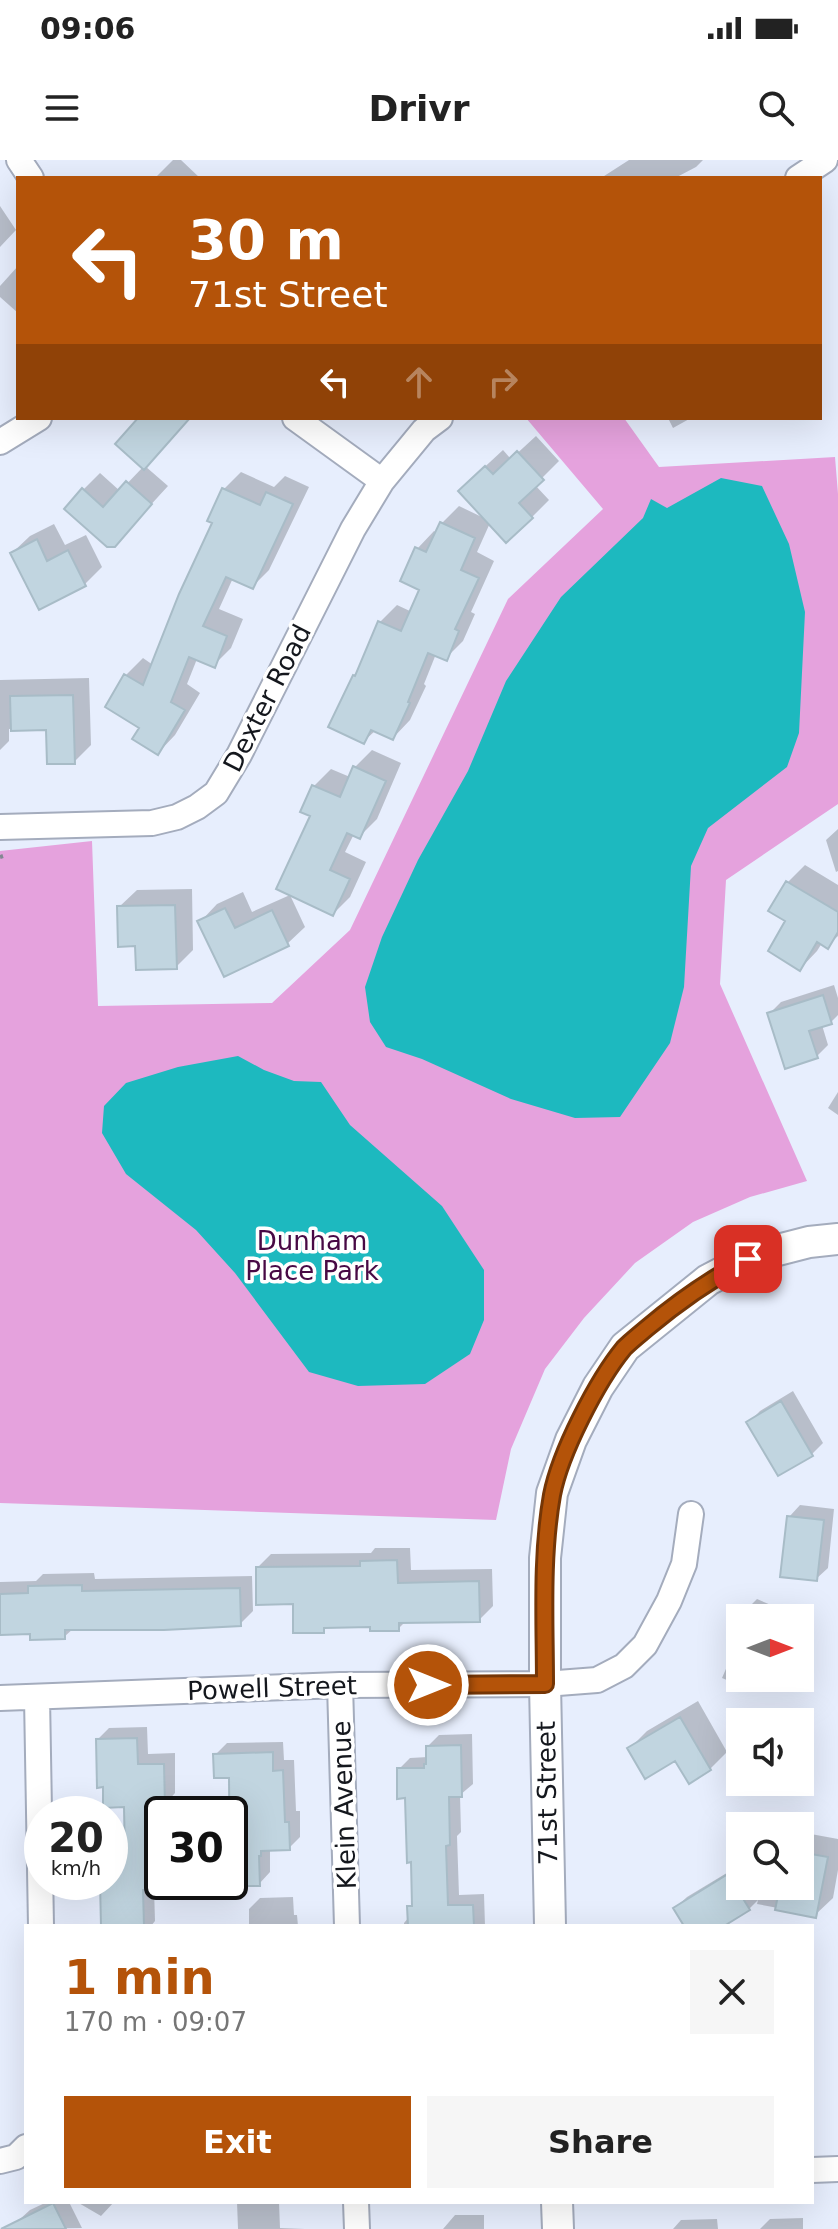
<!DOCTYPE html>
<meta charset="utf-8">
<style>
body{margin:0;font-family:"DejaVu Sans",sans-serif;background:#f6f6f6;color:#222;height:100vh;display:flex;flex-direction:column;font-size:30px;white-space:nowrap}
*{box-sizing:border-box;margin:0}
p{font-size:26px;color:#767676}
.icon{flex:none;width:44px;height:44px;fill:none;stroke:currentColor;stroke-width:2;stroke-linecap:round;stroke-linejoin:round}
.map{position:relative;flex:1;overflow:hidden}
.details{position:absolute;left:24px;top:1764px;width:790px;height:280px;display:flex;flex-direction:column;background:#fff;border-radius:0px;box-shadow:0 8px 32px #0002}
.details>*{flex:none}
.banner{position:absolute;left:16px;top:16px;width:806px;height:244px;border-radius:0px;box-shadow:0 8px 32px #0002;background:#b45309;color:#fff;overflow:hidden}
.needle{width:52px;rotate:90deg}
.fabs{position:absolute;left:726px;top:1444px;display:grid;gap:16px}
.fabs a{display:grid;place-items:center;width:88px;height:88px;border-radius:0px;background:#fff;box-shadow:0 8px 32px #0002;font-size:40px}
.speed{position:absolute;left:24px;top:1636px;display:flex;gap:16px;font-size:40px;font-weight:700;text-align:center}
.speed>*{display:grid;place-content:center;width:104px;height:104px;border-radius:50%;background:#fff;box-shadow:0 8px 32px #0002;line-height:1}
.speed small{font-size:20px;font-weight:400}
.speed .limit{border:4px solid #111;border-radius:12px;background:#fff;color:#111}
.pin{position:absolute;display:grid;place-items:center;width:68px;height:68px;color:#fff;margin:-34px;border-radius:16px;box-shadow:0 4px 12px #0006}
.me{position:absolute;width:88px;margin:-44px;rotate:90deg;stroke-linejoin:round;filter:drop-shadow(0 0 6px #0008)}
.turn{display:flex;align-items:center;gap:28px;height:168px;padding:0 40px;font-size:36px}
.turn .icon{width:104px;height:104px;stroke-width:2.5}
.turn b{display:block;font-size:56px;line-height:68px}
.lanes{display:flex;align-items:center;height:76px;padding:0 40px;background:#0003;justify-content:center;gap:40px;direction:ltr}
.lanes .off{opacity:.35}
.round{display:grid;place-items:center;flex:none;width:84px;height:84px;border-radius:0px;background:#f6f6f6}
.overview{display:flex;align-items:center;justify-content:space-between;height:136px;padding:0 40px}
h1{font-size:48px;font-weight:700;line-height:60px;color:#b45309}
.button{display:flex;gap:16px;margin-top:auto;padding:16px 40px}
.button a{flex:1;height:92px;border-radius:0px;background:#b45309;color:#fff;font-size:32px;font-weight:700;line-height:92px;text-align:center}
.button a+a{background:#f6f6f6;color:#222}
.status{display:flex;justify-content:space-between;align-items:center;height:56px;padding:0 40px;background:#fff;direction:ltr}
.status svg{height:22px;fill:currentColor}
header{display:flex;justify-content:space-between;align-items:center;height:104px;padding:0 40px;background:#fff;font-size:36px;font-weight:700}
.map>svg:first-child{display:block}
.green{fill:#e5a2dd}
.water{fill:#1db9bf}
.shadow{fill:#0003}
.building{fill:#c1d5e0;stroke:#a8bcc7;stroke-width:2}
.lines{fill:none;stroke-linecap:round;stroke-linejoin:round}
.minor-casing{stroke:#a4acbd;stroke-width:28}
.tertiary-casing{stroke:#a4acbd;stroke-width:34}
.path{stroke:#828792;stroke-width:4;stroke-dasharray:6 6;stroke-linecap:butt}
.minor{stroke:#fff;stroke-width:24}
.tertiary{stroke:#fff;stroke-width:30}
.route-casing{stroke:#753606;stroke-width:20}
.route{stroke:#b45309;stroke-width:14}
.labels{text-anchor:middle;stroke-width:7;stroke-linejoin:round;paint-order:stroke}
.street-label{font-size:26px;fill:#14171d;stroke:#fff}
.park-label{font-size:26px;fill:#480945;stroke:#fff}
</style>
<div class="status"><b>09:06</b><svg viewBox="0 0 49 12"><path d="M0 12V9h3v3zM5 12V6h3v6zM10 12V3h3v9zM15 12V0h3v12zM26 1h20v11H26zM47 4h2v5h-2z"/></svg></div>
<header><svg class="icon" aria-label="menu" viewBox="0 0 24 24"><path d="M4 6h16M4 12h16M4 18h16"/></svg>Drivr<svg class="icon" aria-label="search" viewBox="0 0 24 24"><circle cx="10" cy="10" r="6"/><path d="M15 15l6 6"/></svg></header>
<div class="map">
<svg width="838" height="2069" viewBox="0 0 838 2069">
<rect width="100%" height="100%" fill="#e7eefd"/>
<path class="green" d="M526,258H624L659,307L835,297L838,334V644L726,720L720,824L807,1021L750,1037L693,1062L635,1103L584,1158L545,1209L511,1289L496,1360L0,1343V691L92,681L98,846L272,843L350,770L508,439L603,349Z"/>
<path class="water" d="M721,318L762,326L789,384L805,452L799,573L787,607L708,668L691,706L684,827L670,883L620,957L575,958L511,939L422,899L386,887L370,862L365,827L382,777L418,700L468,611L506,521L561,437L643,358L651,339L667,348Z
M238,896L264,910L294,921L321,922L350,965L442,1046L484,1110V1160L470,1194L425,1224L358,1226L309,1212L235,1113L196,1070L126,1014L102,973L104,946L126,923L178,907Z"/>
<path class="shadow" d="M173,0H181L200,18H155Z
M629,0H703L696,7L675,18H601Z
M0,46L16,70L0,87Z
M18,106V153L0,137V126Z
M140,258H189L145,306L168,326L114,385L83,330L100,313L120,331L143,307Z
M668,258H691L673,268Z
M536,276L559,301L535,325L549,340L532,357L490,363L477,392L494,401L471,452L475,454L463,481L446,498L436,494L424,524L426,526L410,560L393,578L376,570L363,582L354,516L358,513L380,462L397,445L412,452L422,429L417,389L434,371L437,373L442,363L459,346L486,359L477,314L503,290L511,299Z
M241,312L274,327L285,316L309,327L269,410L252,427L233,418L219,449L243,459L231,488L214,505L197,499L187,524L200,533L175,575L158,593L142,567L126,515L143,498L153,505L214,362L224,329Z
M54,364L65,385L86,375L102,407L85,424L12,393L30,376Z
M89,518L91,585L74,602L48,568L9,569V581L0,590V520Z
M372,590L401,603L377,659L360,676L354,674L345,692L366,702L350,737L333,754L313,655L314,626L331,609L350,617L355,607Z
M838,669V711L836,712L826,680Z
M805,705L838,725V776L827,786L822,783L817,791L800,809L788,761L771,750L788,722Z
M192,729L193,790L176,807L137,784L119,747L137,730Z
M243,732L252,752L290,735L305,767L287,784L200,762L217,744Z
M834,825L838,838V855L831,862L822,865L828,885L817,896L769,854L781,842Z
M838,932V955L828,948Z
M793,1231L823,1283L812,1294L779,1314L749,1262L760,1251Z
M800,1345L834,1349L828,1408L816,1419L789,1357Z
M375,1388H410L411,1410L492,1409L493,1446L479,1460L406,1461L398,1469L372,1465L328,1466L323,1471L258,1407L271,1394L371,1393Z
M94,1413L95,1419L252,1416L253,1451L240,1464L74,1468L64,1477L32,1472L0,1473V1422L36,1421L43,1414Z
M757,1439L797,1456L740,1458V1518H769L755,1532L722,1518L738,1481L731,1478L740,1456Z
M698,1541L727,1592L710,1609L676,1598L630,1588L647,1571Z
M147,1567L148,1594L175,1593V1633L168,1641V1654H162L164,1722L158,1728H154L155,1761L151,1766H103L102,1729H98L97,1722H110V1692L127,1691L126,1645L105,1625L98,1579L109,1568Z
M472,1574L473,1624L460,1635L461,1672L457,1676L459,1735L484,1734L485,1766H404V1763L409,1757V1747L414,1742L407,1636L399,1609L410,1598L428,1597V1586L439,1575Z
M283,1582L284,1600H294L296,1651H300V1677L289,1688L270,1689V1712L259,1724L231,1616L215,1595L227,1583Z
M800,1672L838,1679V1710L833,1738L815,1755L757,1744L758,1740L749,1749L720,1766H686L675,1748L687,1737L740,1705V1726H753L758,1735L760,1726H800Z
M293,1737L294,1755H297L298,1766H249V1749L260,1738Z
M47,2042H69L82,2068L9,2069L30,2050Z
M77,2042H114L101,2056Z
M237,2042H279L280,2068L305,2069H238Z
M455,2055H484V2069H443Z
M803,2058V2069H760L770,2059Z
M717,2059L718,2069H673L681,2060Z"/>
<path class="building" d="M138,258H190L144,310L115,284Z
M517,291L544,320L519,343L533,358L506,383L458,331L485,306L493,314Z
M126,321L152,344L115,387H107L64,349L82,328L103,347Z
M222,328L260,345L266,332L293,344L253,429L226,417L203,466L227,476L215,508L189,497L171,542L185,550L158,595L132,579L139,568L105,547L124,514L143,525L179,434L212,363L207,361Z
M440,362L475,378L461,410L479,418L455,469L459,471L447,501L428,493L408,542L410,543L393,580L371,570L364,584L328,567L353,515L355,516L378,461L401,471L419,430L400,421L415,387L426,392Z
M37,379L47,401L68,390L86,426L39,450L10,393Z
M73,535L75,604H47L46,570L11,571L10,536Z
M353,606L386,621L360,679L347,673L330,710L350,719L333,756L276,729L310,656L300,652L312,625L340,637Z
M786,721L838,752V772L828,789L817,782L800,811L768,791L785,761L768,751Z
M175,745L177,809L136,810L135,786L118,787L117,746Z
M225,748L235,768L272,750L289,786L224,817L197,761Z
M823,835L832,864L809,871L818,898L785,909L767,853Z
M781,1241L813,1296L778,1316L746,1262Z
M787,1356L824,1360L817,1421L780,1417Z
M397,1400L398,1423L479,1421L480,1462L399,1463V1471H370V1467L324,1468V1473H293V1444L256,1445V1407L360,1406V1401Z
M82,1425V1431L240,1428L241,1466L164,1470H65V1479L30,1480V1474L0,1475V1434L28,1433V1426Z
M680,1557L711,1610L689,1624L675,1601L645,1619L627,1588Z
M137,1578L138,1604H164L165,1646L157,1647L159,1730H143L144,1766H101L100,1722H110V1702H122V1698H125L124,1647L103,1648V1627L97,1628L96,1579Z
M461,1585L462,1637H449L450,1685L446,1686L448,1745H473L474,1766H408L407,1746H412L411,1702L407,1703L405,1638L397,1639V1608H424V1604H426V1586Z
M273,1592V1611L283,1610L285,1662H289L290,1690L261,1691V1696H259L260,1726H230L229,1618H214L213,1594Z
M800,1692L828,1697L816,1758L775,1750L780,1726H800Z
M728,1714L750,1750L724,1766H684L673,1748Z
M53,2043L66,2069H1Z"/>
<g class="lines">
<g class="minor-casing">
<path id="minor" d="M19,0L31,18
M798,18L825,0
M295,258L382,321
M0,282L39,258
M0,667L152,663L177,657L197,647L216,633L239,595L353,369L382,321L424,270L440,258
M340,1525L347,1766
M37,1537L41,1766
M0,1538L340,1525L545,1524L597,1520L624,1506L645,1485L669,1441L684,1404L691,1354
M0,2001L16,1997L26,1987
M812,2010L838,2009
M356,2042L357,2069"/>
</g>
<g class="tertiary-casing">
<path id="tertiary" d="M550,1766L545,1524V1398L552,1333L571,1280L598,1227L625,1187L708,1120L748,1099L774,1091L809,1082L838,1079
M557,2042L558,2069"/>
</g>
<path class="path" d="M0,697L3,696"/>
<use href="#minor" class="minor"/>
<use href="#tertiary" class="tertiary"/>
</g>
<g class="lines">
<g class="route-casing">
<path id="route" d="M428,1525L545,1524C545,1462 541,1397 552,1335C560,1293 597,1221 624,1188C631,1181 640,1174 647,1168C679,1141 711,1119 748,1099"/>
</g>
<use href="#route" class="route"/>
</g>
<g class="labels">
<g class="street-label">
<text transform="translate(267 538) rotate(-63)" y="9">Dexter Road</text>
<text transform="translate(272 1528) rotate(-2)" y="9">Powell Street</text>
<text transform="translate(547 1633) rotate(-91)" y="9">71st Street</text>
<text transform="translate(344 1645) rotate(-92)" y="9">Klein Avenue</text>
</g>
<g class="park-label">
<text x="312" y="1090">Dunham<tspan x="312" dy="30">Place Park</tspan></text>
</g>
</g>
</svg>
<div class="fabs">
<a><svg class="needle" viewBox="-14 -14 28 28"><path d="M0-13l5 13h-10z" fill="#e53935"/><path d="M0 13l5-13h-10z" fill="#767676"/></svg></a>
<a><svg class="icon" aria-label="sound" viewBox="0 0 24 24"><path d="M4 9h4l5-4v14l-5-4H4zM17 9q2 3 0 6"/></svg></a>
<a><svg class="icon" aria-label="search" viewBox="0 0 24 24"><circle cx="10" cy="10" r="6"/><path d="M15 15l6 6"/></svg></a>
</div>
<div class="speed"><div>20<small>km/h</small></div><div class="limit">30</div></div>
<div class="pin" style="left:748px;top:1099px;background:#d93025"><svg class="icon" aria-label="arrive" viewBox="0 0 24 24"><path d="M6 21V4h12l-3 4 3 4H6"/></svg></div>
<svg class="me" style="left:428px;top:1525px" viewBox="-20 -20 40 40"><circle r="17" fill="#b45309" stroke="#fff" stroke-width="3"/><path d="M0-11L8 9 0 5-8 9z" fill="#fff"/></svg>
<div class="banner">
<div class="turn"><svg class="icon" aria-label="left" viewBox="0 0 24 24"><path d="M17 20v-9H6M10 6l-5 5 5 5"/></svg><div><b>30 m</b>71st Street</div></div>
<div class="lanes"><svg class="icon" aria-label="left" viewBox="0 0 24 24"><path d="M17 20v-9H6M10 6l-5 5 5 5"/></svg><svg class="icon off" aria-label="ahead" viewBox="0 0 24 24"><path d="M12 20V5M6 11l6-6 6 6"/></svg><svg class="icon off" aria-label="right" viewBox="0 0 24 24"><path d="M7 20v-9h11M14 6l5 5-5 5"/></svg></div>
</div>
<section class="details">
<div class="overview"><div><h1>1 min</h1><p>170 m · 09:07</p></div><a class="round"><svg class="icon" aria-label="close" viewBox="0 0 24 24"><path d="M6 6l12 12M18 6L6 18"/></svg></a></div>
<div class="button"><a>Exit</a><a>Share</a></div>
</section>
</div>
